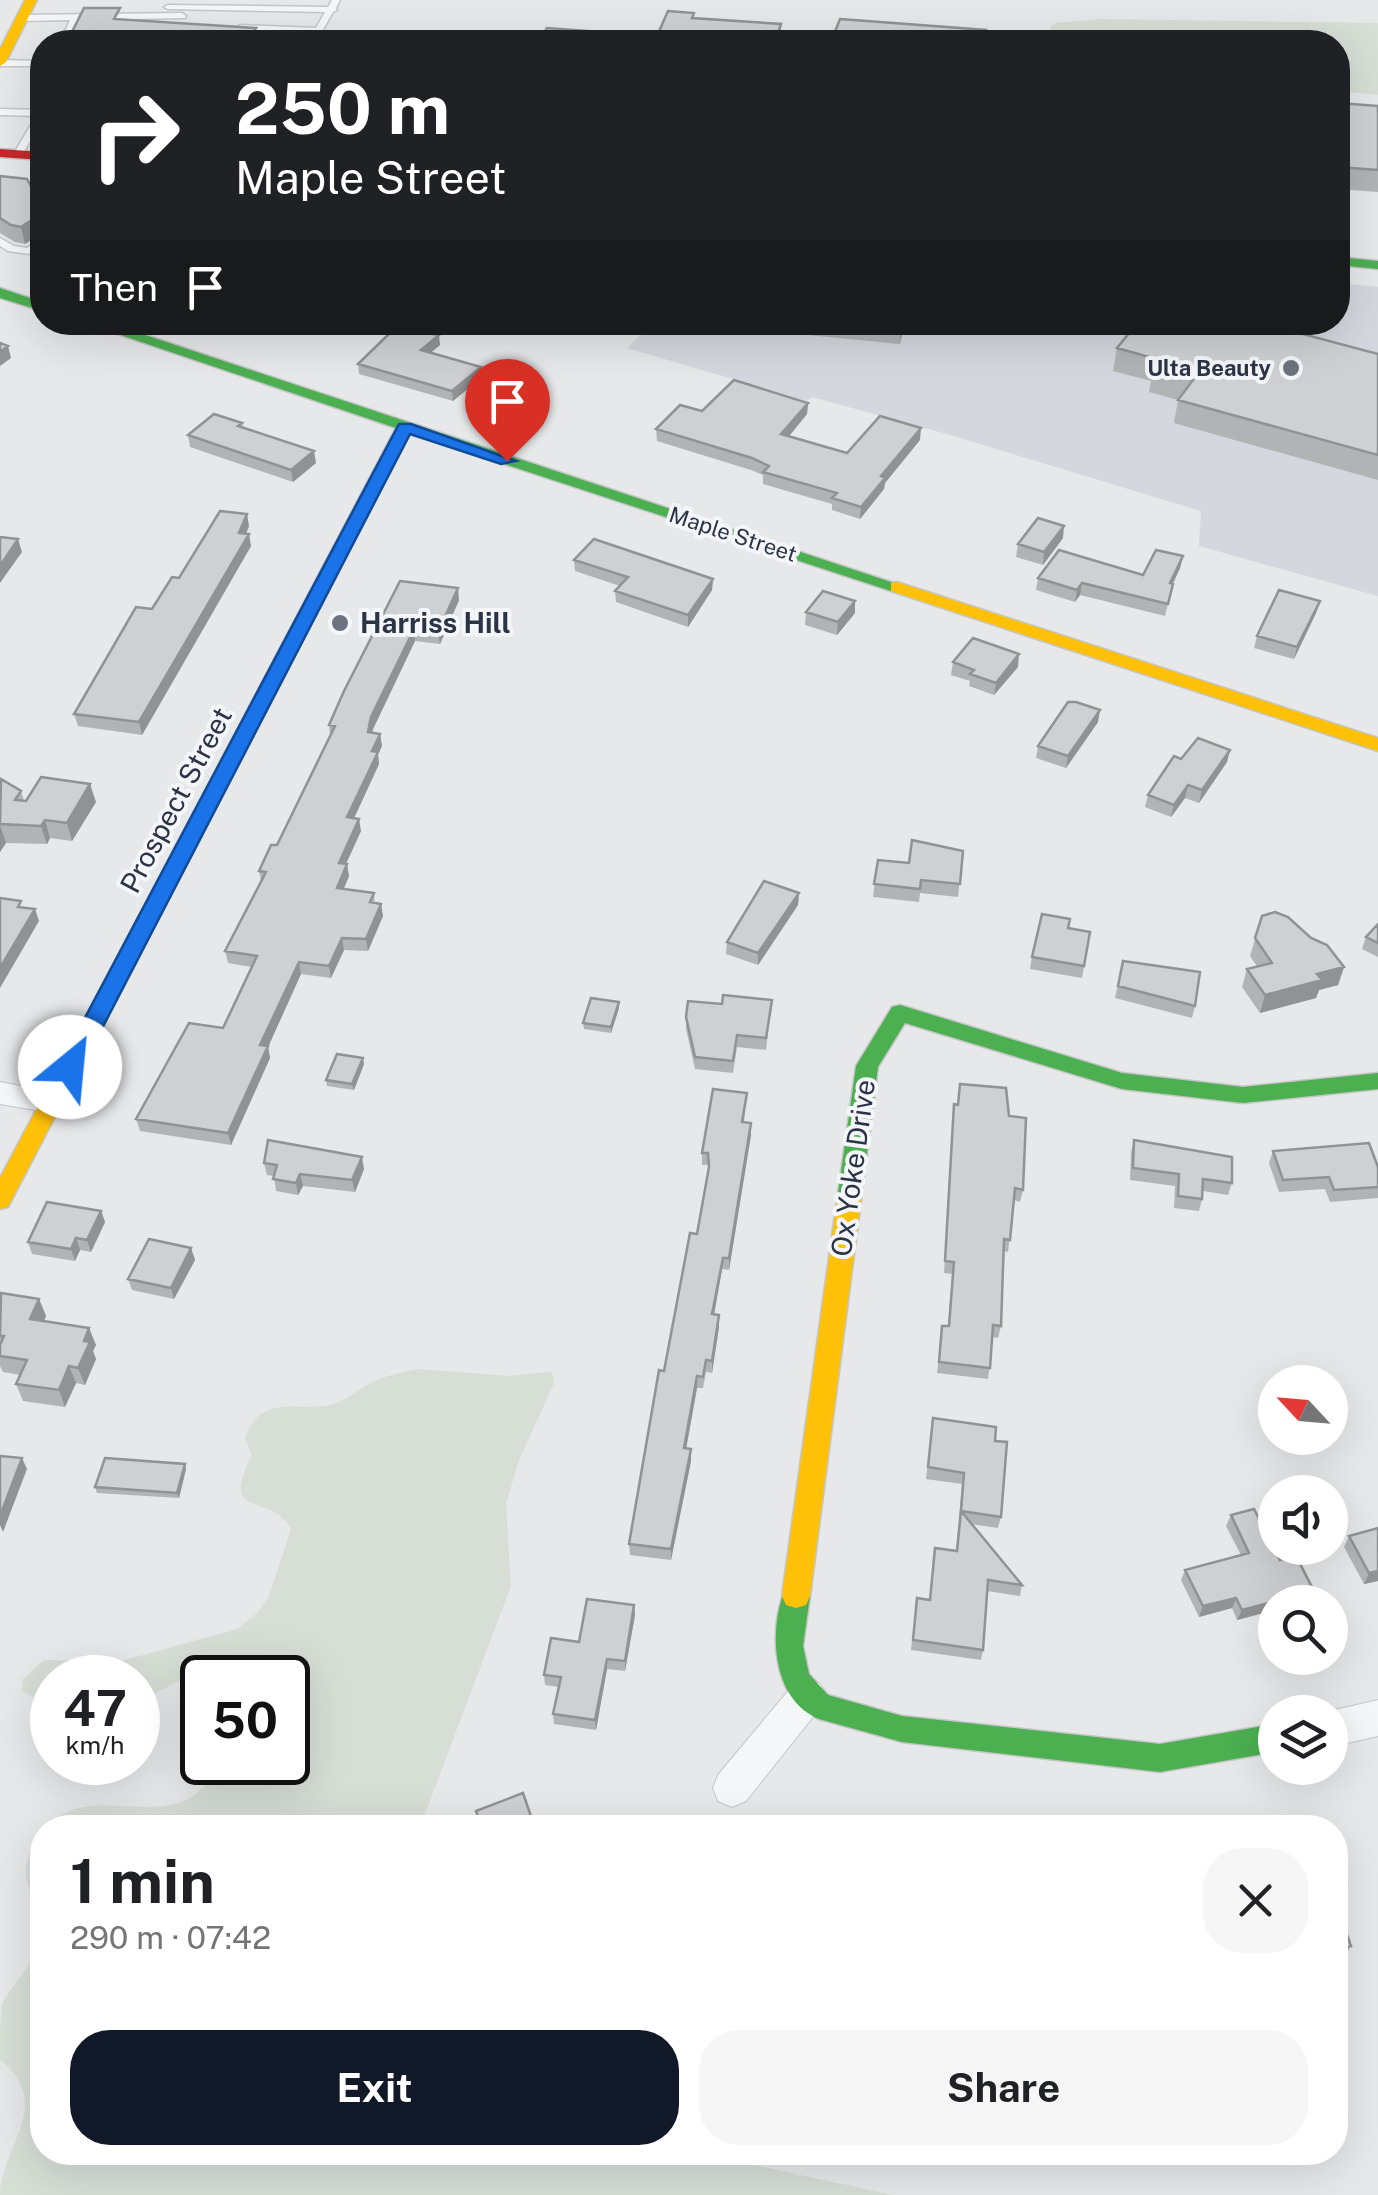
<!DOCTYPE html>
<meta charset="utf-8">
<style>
body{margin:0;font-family:"Public Sans",sans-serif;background:#f6f6f6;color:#202124;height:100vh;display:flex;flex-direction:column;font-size:38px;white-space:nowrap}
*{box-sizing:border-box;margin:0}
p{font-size:32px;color:#757577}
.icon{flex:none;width:55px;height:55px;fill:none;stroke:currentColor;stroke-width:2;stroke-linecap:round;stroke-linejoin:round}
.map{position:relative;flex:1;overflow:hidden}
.sheet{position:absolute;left:30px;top:1815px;width:1318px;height:350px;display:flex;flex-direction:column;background:#fff;border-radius:40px;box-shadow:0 10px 40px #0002}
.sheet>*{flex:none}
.top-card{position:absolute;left:30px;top:30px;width:1320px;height:305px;border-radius:40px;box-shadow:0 10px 40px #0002;background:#202124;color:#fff;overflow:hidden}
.needle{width:65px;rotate:296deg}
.buttons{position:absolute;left:1258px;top:1365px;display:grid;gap:20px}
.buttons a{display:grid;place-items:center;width:90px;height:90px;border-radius:50%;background:#fff;box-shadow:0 10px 40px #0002;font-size:50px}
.speed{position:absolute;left:30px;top:1655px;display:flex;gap:20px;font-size:50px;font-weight:700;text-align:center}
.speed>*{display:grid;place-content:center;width:130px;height:130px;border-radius:50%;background:#fff;box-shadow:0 10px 40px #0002;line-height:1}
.speed small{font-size:25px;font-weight:400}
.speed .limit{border:5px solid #111;border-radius:15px;background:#fff;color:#111}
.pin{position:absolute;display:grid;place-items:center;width:85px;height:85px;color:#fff;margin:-102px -42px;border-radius:50% 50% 50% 0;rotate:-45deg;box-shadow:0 0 10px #0007}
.pin .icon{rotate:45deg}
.me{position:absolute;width:110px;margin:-55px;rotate:28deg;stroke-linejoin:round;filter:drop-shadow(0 0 8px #0008)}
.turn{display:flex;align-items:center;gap:35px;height:210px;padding:0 40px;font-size:45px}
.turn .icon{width:130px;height:130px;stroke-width:2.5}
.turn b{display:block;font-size:70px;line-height:85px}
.then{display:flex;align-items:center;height:95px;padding:0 40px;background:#0003;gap:20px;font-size:38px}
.round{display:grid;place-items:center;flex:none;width:105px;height:105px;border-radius:40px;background:#f6f6f6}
.summary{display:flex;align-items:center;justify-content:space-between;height:170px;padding:0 40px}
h1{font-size:60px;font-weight:700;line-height:75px}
.primary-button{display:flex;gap:20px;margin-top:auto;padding:20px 40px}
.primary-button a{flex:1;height:115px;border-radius:40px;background:#111827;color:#fff;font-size:40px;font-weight:700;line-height:115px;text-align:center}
.primary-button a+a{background:#f6f6f6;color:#202124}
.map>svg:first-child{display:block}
.built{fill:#d4d7dd}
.green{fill:#d6ded6}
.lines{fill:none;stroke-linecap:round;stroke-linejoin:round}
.lane-casing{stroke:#c4c6c8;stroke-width:3}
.street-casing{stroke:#c4c6c8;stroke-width:2}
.fast-casing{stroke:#c4c6c8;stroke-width:3}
.slow-casing{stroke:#c4c6c8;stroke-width:3}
.jam-casing{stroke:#c4c6c8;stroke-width:3}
.lane{fill:#f5f6f7;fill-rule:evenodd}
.street{fill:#f5f6f7;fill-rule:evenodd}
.fast{fill:#4caf50;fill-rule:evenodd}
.slow{fill:#ffc107;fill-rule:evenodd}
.jam{fill:#c62828;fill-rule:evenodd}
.wall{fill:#b1b3b5}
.shaded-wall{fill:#909294}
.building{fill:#ced0d3;stroke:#909294;stroke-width:2.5}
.route{fill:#1a73e8;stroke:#114b97;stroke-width:2.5}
.poi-dot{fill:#6c737f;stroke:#f4f6f9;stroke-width:4}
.labels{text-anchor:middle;stroke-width:8;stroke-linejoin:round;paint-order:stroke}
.far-poi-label{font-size:22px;font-weight:bold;fill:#2b3445;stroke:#f4f6f9;text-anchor:end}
.far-street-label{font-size:22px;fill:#2b3445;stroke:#f4f6f9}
.poi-label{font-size:28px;font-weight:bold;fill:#2b3445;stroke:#f4f6f9;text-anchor:start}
.street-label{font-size:28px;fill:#2b3445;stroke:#f4f6f9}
</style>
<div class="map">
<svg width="1378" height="2195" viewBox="0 0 1378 2195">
<rect width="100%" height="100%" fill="#e6e8ea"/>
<path class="built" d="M1338,283L1378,287V596L1199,546L1201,511L947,434L812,397L807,401L627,348L654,322H1338Z"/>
<path class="green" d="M1100,19L1378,23V95L1338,91V42H1054L1050,28L1055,23Z
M418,1369L511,1376L547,1372L552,1373L554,1383L519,1460L506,1504L511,1586L420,1827H45C84,1786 142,1820 186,1800C201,1793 215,1775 226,1763L288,1762V1678L273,1677L270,1670C218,1633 183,1691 138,1698V1678H52V1698H35L22,1691L23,1679L44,1660L121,1661L237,1629L257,1613L269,1596L291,1529C269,1489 218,1523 252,1455L245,1439C259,1392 301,1412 331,1405C348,1400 363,1385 380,1379C392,1374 405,1372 418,1369Z
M42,1832V2152H694L893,2195H0C0,2147 56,2104 0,2060C0,2044 0,2019 2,2005C11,1982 40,1963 40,1936C41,1888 6,1883 42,1832Z"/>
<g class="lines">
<g class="lane-casing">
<path id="lane" d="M332,0H340L336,8L337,10L333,12L316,42H308L313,33L240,31L236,28L240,25L316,28L325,12L168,9L164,7L168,5L328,7Z
M182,13L186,16L185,18L79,20L68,42H60L70,20L23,21L19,18L23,15Z
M0,60L42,61V66H0Z
M0,109L42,110V120L21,157L13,155L36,116L0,115Z
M0,183L42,187V193L0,189Z
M42,236V244L29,254L8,251L0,246V238L14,246L27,248Z"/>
</g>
<g class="street-casing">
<path id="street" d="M0,1082L64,1094L68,1102L64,1110L53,1113L0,1104Z
M807,1678L820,1684L826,1696L820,1708L746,1801L732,1807L718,1801L713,1788L718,1775L794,1684Z
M1378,1700V1736L1330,1747V1712H1326Z"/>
</g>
<g class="fast-casing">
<path id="fast" d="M1338,257L1378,261V269L1338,265Z
M0,288L42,302V311L0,298Z
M82,322H106L906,587L897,592L891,591L410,433L196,846L186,853L179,851L176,846L396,428Z
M900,1005L1122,1073L1243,1087L1378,1073V1089L1243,1103L1122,1089L905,1023L878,1067L861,1200L857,1207H841L837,1200L856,1066L892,1007Z
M796,1584L806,1587L810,1596L803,1646L809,1674L828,1695L902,1716L1160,1744L1275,1724V1752L1160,1772L902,1742L819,1719C771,1700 768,1628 786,1587Z"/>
</g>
<g class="slow-casing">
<path id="slow" d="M25,0H37L6,62L0,66V49Z
M897,582L1378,738V751L891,591V583Z
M186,839L196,846L8,1207L0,1209V1178L176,846Z
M849,1191L857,1193L861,1200L810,1596L806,1605L796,1608L786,1605L782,1596L837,1200L841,1193Z"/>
</g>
<g class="jam-casing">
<path id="jam" d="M0,149L42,152V160L0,157Z"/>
</g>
<use href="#lane" class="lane"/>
<use href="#street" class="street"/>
<use href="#fast" class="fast"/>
<use href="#slow" class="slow"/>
<use href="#jam" class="jam"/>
</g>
<path class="wall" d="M1338,103L1378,106V192L1338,189Z
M0,176L42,207V233L25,244L15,242L0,233Z
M716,322H905L900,344L716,326Z
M440,345L430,353L481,367L482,377L453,401L359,374L358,364Z
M1117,348L1378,354V480L1174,423L1178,400L1149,392L1151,381L1113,371Z
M808,403L807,414L789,436L847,453L920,440L885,483L884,489L860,519L832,510V504L763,484V475L751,470L657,441L656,429L702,411Z
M242,423L243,427L316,463L293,482L190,447L188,435Z
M249,526L246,534L251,546L142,735L78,726L74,714L152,609L179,578Z
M1063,538L1043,565L1016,557L1018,544Z
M1183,556L1180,568L1173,584L1165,616L1080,595L1075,602L1036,590L1038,578L1143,575Z
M574,560L713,579L712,590L688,627L616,602L615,591L620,586L575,571Z
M400,581L459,600L440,644L415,641L373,729L372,733L380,734L382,746L378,754L379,764L354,818L361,831L346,863L349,876L343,889L374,893L375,903L383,916L368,951L344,950L331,978L301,974L268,1047L270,1058L231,1145L140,1131L136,1119L223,1028L252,967L228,963L225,951L261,881L259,871L277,845L330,735L329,725Z
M855,601V613L837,635L805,625L806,612Z
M1320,601L1316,613L1294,659L1254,648L1257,636Z
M953,662L1018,667L994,695L969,686L970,681L951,675Z
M1098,722L1066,768L1036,758L1038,746Z
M1181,759L1227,762L1199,803L1185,798L1171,817L1145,807L1148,795Z
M0,780L21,791L24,801L96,802L72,841L50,838L47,844L6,843L0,852Z
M963,851L958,897L920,893L919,902L873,897L878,860L909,863Z
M799,893L798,905L758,965L726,954L727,942Z
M1262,916L1344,967L1338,985L1319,990L1316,998L1260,1013L1242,987L1247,969L1257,966L1250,956Z
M1378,924V957L1362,949L1366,937Z
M1068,928L1090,932L1082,978L1030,969L1032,957Z
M1123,961L1195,1006L1192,1018L1115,998Z
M772,1000L766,1050L737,1047L733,1073L695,1069L686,1029V1017L722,1004Z
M619,1002V1008L611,1033L584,1029L583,1023Z
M364,1064L354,1090L327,1086L326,1080Z
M747,1093L744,1122L751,1135L729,1270L722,1269L714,1315L719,1327L712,1373L706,1372L703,1388H697L686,1449L691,1461L671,1560L630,1555L629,1544L664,1371L697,1234L708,1170V1165H702V1153Z
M954,1104L1009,1116L1023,1190L1020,1202L1014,1200L1008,1252L1004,1251L1001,1326L998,1338L993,1337L988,1379L937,1373L942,1326H948L952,1274L944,1273Z
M1134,1140L1232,1183L1228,1195L1203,1191L1202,1199L1199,1211L1174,1208L1175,1186L1130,1180L1131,1152Z
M1273,1151L1378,1167V1198L1330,1202L1325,1189L1279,1192L1269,1163Z
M264,1163L364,1169L355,1192L303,1186L298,1195L276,1191L274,1176L267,1175Z
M101,1211L105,1222L91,1252L80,1250L75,1261L32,1254L28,1242Z
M191,1248L195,1260L174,1299L132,1290L128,1279Z
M0,1296L39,1299L46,1316L44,1321L96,1345L93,1351L96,1359L85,1385L76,1383L65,1407L23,1401L16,1384L20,1375L3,1372L0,1366Z
M933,1418L995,1441L1001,1517L998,1528L971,1524L1022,1585L1020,1596L987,1591L983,1650L981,1660L911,1650L917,1598L929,1600L935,1548L956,1551L962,1484L926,1479Z
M186,1469L179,1498L97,1493L95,1487Z
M1231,1515L1314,1591L1309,1602H1275V1610L1237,1620L1232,1608L1199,1617L1181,1580L1185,1570L1241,1555L1226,1526Z
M1378,1528V1581L1364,1584L1344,1547L1349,1536Z
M634,1605L635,1615L625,1671L607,1669L596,1730L554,1724L553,1714L559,1687L545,1685L544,1675L579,1642Z
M1335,1901L1351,1946L1346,1954L1335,1956Z"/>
<path class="shaded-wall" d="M781,24L780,42H775Z
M256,28L258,42H245Z
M42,213V233L25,244L21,227Z
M902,322H905L900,344Z
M439,335L440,345L422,360L421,350Z
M8,346L11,358L0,366V352Z
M481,367L482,377L453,401L452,391Z
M808,403L807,414L781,446V434Z
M921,428L920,440L885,483L884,489L860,519L861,507L881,476Z
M314,451L316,463L293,482L291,470Z
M247,514L249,526L241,545L239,533Z
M1064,526L1063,538L1043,565L1044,552Z
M249,534L251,546L142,735L139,722Z
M18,539L22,552L0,583V566Z
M1183,556L1180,568L1167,595L1170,583Z
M713,579L712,590L688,627V615Z
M1082,583L1080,595L1075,602L1077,590Z
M458,588L459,600L440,644L438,632Z
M855,601V613L837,635L838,622Z
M1320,601L1316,613L1294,659L1297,647Z
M414,629L415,641L373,729L370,744L368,732L371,717Z
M1019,654L1018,667L994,695L996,683Z
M1100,710L1098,722L1066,768L1068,756Z
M380,734L382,746L378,754L379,764L349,829L347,817Z
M1230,750L1227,762L1199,803L1202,790Z
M90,784L96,802L72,841L67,823Z
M1188,785L1185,798L1171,817L1174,805Z
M359,819L361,831L341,875L339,863Z
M45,820L50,838L47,844L41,826Z
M0,825L6,843L0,852Z
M347,864L349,876L339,900L337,888Z
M799,893L798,905L758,965V953Z
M381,904L383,916L368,951L366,939Z
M35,909L39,921L0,988V968Z
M342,938L344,950L331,978L329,966Z
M299,962L301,974L268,1047L270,1058L231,1145L228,1133L260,1045Z
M1344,967L1338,985L1319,990L1316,998L1260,1013L1265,995L1317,974Z
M619,1002V1008L611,1033V1027Z
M363,1058L364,1064L354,1090L352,1084Z
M751,1123V1135L729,1270V1258Z
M362,1157L364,1169L355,1192L352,1180Z
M300,1174L303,1186L298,1195L296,1183Z
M101,1211L105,1222L91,1252L87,1240Z
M76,1238L80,1250L75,1261L71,1249Z
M191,1248L195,1260L174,1299L171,1288Z
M723,1258L722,1269L712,1326V1314Z
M39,1299L46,1316L37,1337L30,1319Z
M719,1315V1327L712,1373V1361Z
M89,1328L96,1345L93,1351L96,1359L85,1385L78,1368L84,1341Z
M69,1366L76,1383L65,1407L59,1390Z
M697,1376V1388L684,1460V1448Z
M691,1449V1461L671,1560V1549Z
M22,1458L27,1469L3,1532L0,1525V1516Z
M185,1464L186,1469L179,1498L177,1493Z
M1378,1571V1581L1364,1584L1369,1573Z
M1314,1591L1309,1602H1275V1610L1237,1620L1242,1610Z
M1236,1598L1232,1608L1199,1617L1203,1606Z
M634,1605L635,1615L625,1671V1661Z
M607,1659V1669L596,1730L595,1720Z"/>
<path class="building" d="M84,8H120L114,19L256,28L245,42H67Z
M668,11L694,13L692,18L781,24L775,42H538L547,28L657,36Z
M840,19L986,30L984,42H831Z
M1338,103L1378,106V170L1338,167Z
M0,176L27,179L42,207V213L21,227L11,225L0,218Z
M1138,322H1258L1378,354V455L1178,400L1193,380L1153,369L1160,360L1117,348Z
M395,328L439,335L421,350L481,367L452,391L358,364Z
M0,343L8,346L0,352Z
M734,380L808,403L781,434L847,453L880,416L921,428L881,476L885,478L861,507L832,498L837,493L763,472L769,466L752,458L656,429L680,405L702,411Z
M214,414L242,423L238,426L314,451L291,470L188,435Z
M220,511L247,514L239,533L249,534L139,722L74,714L136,607L152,609L172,577L179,578Z
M1038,518L1064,526L1044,552L1018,544Z
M0,537L18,539L0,566Z
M594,539L713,579L688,615L615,591L628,577L574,560Z
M1059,550L1143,575L1156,550L1183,556L1170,583L1173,584L1168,604L1082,583L1077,590L1038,578Z
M400,581L458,588L438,632L414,629L371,717L368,732L380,734L372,751L378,752L347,817L359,819L339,863L347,864L337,888L374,893L370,902L381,904L366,939L342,938L329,966L299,962L260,1045L268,1046L228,1133L136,1119L189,1023L223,1028L257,956L225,951L266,872L259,871L271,845H277L335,726L329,725L344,691Z
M1279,590L1320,601L1297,647L1257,636Z
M823,591L855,601L838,622L806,612Z
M973,638L1019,654L996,683L970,674L974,670L953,662Z
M1068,702H1076L1100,710L1068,756L1038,746Z
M1198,738L1230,750L1202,790L1188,785L1174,805L1148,795L1174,756L1181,759Z
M41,777L90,784L67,823L45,820L41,826L0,824L1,779L21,791L15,800L26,801Z
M912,840L963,851L960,884L921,880L920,889L874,884L878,860L909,863Z
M764,881L799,893L758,953L727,942Z
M0,898L21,901L18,907L35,909L0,968Z
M1275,912L1288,917L1311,938L1327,945L1344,967L1317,974L1322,980L1265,995L1247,969L1272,963L1255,938L1262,916Z
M1042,914L1070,919L1068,928L1090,932L1084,966L1032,957Z
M1378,924V943L1366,937Z
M1123,961L1200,972L1195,1006L1118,986Z
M723,995L772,1000L766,1038L737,1035L733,1061L695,1057L686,1017L688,1001L722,1004Z
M591,998L619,1002L611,1027L583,1023Z
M337,1054L363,1058L352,1084L326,1080Z
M960,1084L1006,1088L1009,1116L1026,1118L1023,1190L1015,1188L1010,1240L1004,1239L1001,1326L993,1325L990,1368L939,1362L942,1326H949L954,1262L945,1261L954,1104L958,1105Z
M713,1089L747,1093L742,1122L751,1123L729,1258H723L712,1314L719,1315L712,1361L706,1360L703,1377L697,1376L684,1448L691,1449L671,1549L629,1544L659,1370L664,1371L690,1233L697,1234L709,1167L708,1153H702Z
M268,1140L362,1157L352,1180L300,1174L296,1183L273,1179L277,1165L264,1163Z
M1134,1140L1232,1157V1183L1203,1179L1202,1199L1178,1196L1179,1174L1133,1168Z
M1369,1143L1378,1167V1187L1334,1190L1329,1177L1283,1180L1273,1151Z
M47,1202L101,1211L87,1240L76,1238L71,1249L28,1242Z
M149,1239L191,1248L171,1288L128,1279Z
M1,1293L39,1299L30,1319L89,1328L84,1341L90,1342L78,1368L69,1366L59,1390L16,1384L27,1360L0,1356V1345L4,1336H0Z
M933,1418L996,1427L995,1441L1007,1442L1001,1517L961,1511L964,1473L928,1467Z
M0,1456L22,1458L0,1516Z
M105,1458L185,1464L177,1493L95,1487Z
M1254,1509L1280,1560L1296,1556L1314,1591L1242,1610L1236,1598L1203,1606L1185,1570L1249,1553L1231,1515Z
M961,1511L1022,1585L988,1580L983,1650L913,1640L917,1598L930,1600L935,1548L957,1551Z
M1378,1528V1571L1369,1573L1349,1536Z
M587,1599L634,1605L625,1661L607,1659L595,1720L553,1714L561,1677L544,1675L551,1638L579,1642Z
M523,1793L535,1828H482L476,1811Z
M1335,1901L1351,1946L1335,1949Z"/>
<path class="route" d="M399,424H411L516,461L501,464L410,434L82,1067L70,1076L63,1073L59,1067Z"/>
<g class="poi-dot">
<circle cx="1291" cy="368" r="10"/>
<circle cx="340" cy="623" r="10"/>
</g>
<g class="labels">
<g class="far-poi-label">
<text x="1271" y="376">Ulta Beauty</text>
</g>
<g class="far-street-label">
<text transform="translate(733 534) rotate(18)" y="8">Maple Street</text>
</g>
<g class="poi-label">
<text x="360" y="633">Harriss Hill</text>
</g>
<g class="street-label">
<text transform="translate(176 800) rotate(-62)" y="10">Prospect Street</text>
<text transform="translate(853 1168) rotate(-82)" y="10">Ox Yoke Drive</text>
</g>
</g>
</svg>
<div class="buttons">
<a><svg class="needle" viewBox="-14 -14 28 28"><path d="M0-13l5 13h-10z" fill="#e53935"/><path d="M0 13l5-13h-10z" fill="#757577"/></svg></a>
<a><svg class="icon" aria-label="sound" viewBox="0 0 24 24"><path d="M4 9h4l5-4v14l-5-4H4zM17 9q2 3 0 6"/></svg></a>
<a><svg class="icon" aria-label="search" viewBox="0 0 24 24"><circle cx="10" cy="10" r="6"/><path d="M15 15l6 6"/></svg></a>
<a><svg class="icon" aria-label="layers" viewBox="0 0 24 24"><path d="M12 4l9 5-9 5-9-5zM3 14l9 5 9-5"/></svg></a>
</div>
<div class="speed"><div>47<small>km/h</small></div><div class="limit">50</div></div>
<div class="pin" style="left:507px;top:461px;background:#d93025"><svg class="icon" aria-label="arrive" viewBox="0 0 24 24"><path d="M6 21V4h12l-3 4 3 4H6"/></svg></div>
<svg class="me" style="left:70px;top:1067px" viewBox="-20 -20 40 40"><circle r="19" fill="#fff"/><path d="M0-13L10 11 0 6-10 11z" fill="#1a73e8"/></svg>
<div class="top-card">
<div class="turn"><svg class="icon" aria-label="right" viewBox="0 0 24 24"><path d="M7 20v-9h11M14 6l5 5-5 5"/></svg><div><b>250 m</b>Maple Street</div></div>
<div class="then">Then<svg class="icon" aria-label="arrive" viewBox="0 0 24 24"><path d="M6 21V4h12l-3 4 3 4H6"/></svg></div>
</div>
<section class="sheet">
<div class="summary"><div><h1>1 min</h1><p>290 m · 07:42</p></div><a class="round"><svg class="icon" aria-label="close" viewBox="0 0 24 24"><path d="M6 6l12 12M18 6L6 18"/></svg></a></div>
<div class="primary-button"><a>Exit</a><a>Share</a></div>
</section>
</div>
